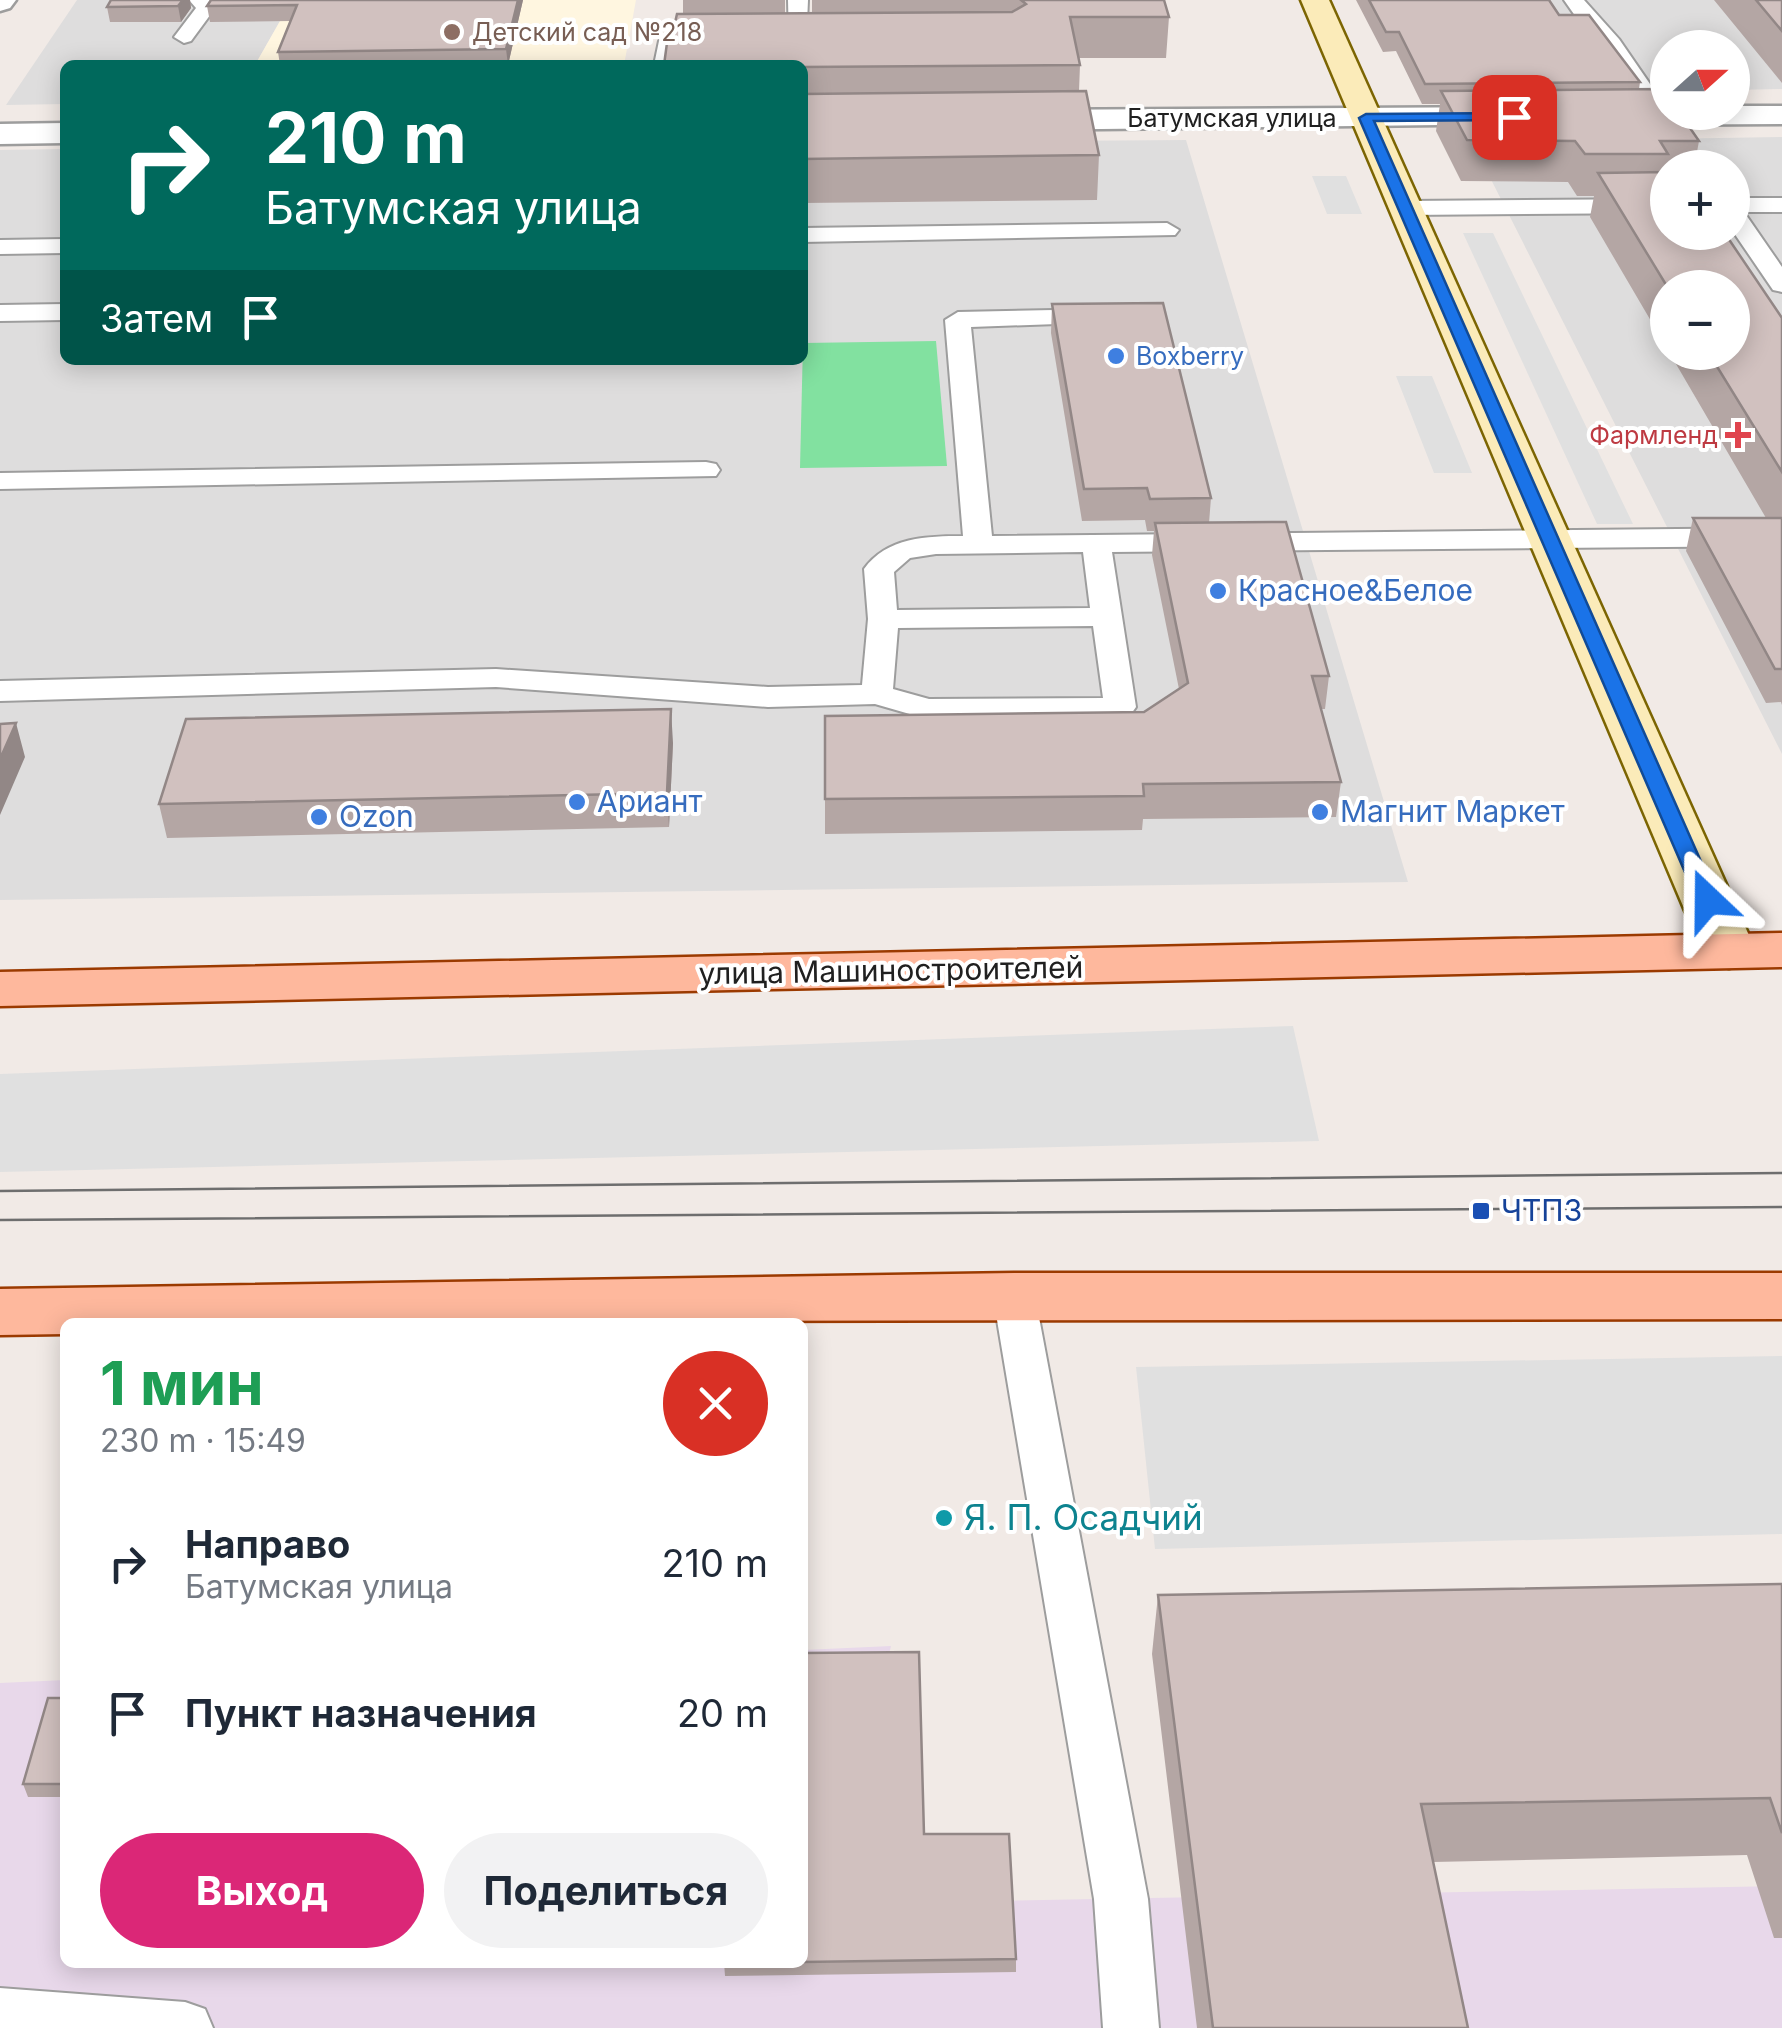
<!DOCTYPE html>
<html lang="ru">
<meta charset="utf-8">
<style>
body{margin:0;font-family:Inter,sans-serif;background:#f2f2f3;color:#1f2937;height:100vh;display:flex;flex-direction:column;font-size:38px;white-space:nowrap}
*{box-sizing:border-box;margin:0}
p{font-size:32px;color:#747a83}
.icon{flex:none;width:55px;height:55px;fill:none;stroke:currentColor;stroke-width:2;stroke-linecap:round;stroke-linejoin:round}
.map{position:relative;flex:1;overflow:hidden}
.drawer{position:absolute;left:60px;top:1318px;width:748px;height:650px;display:flex;flex-direction:column;background:#fff;border-radius:15px;box-shadow:0 5px 25px #0003}
.drawer>*{flex:none}
.banner{position:absolute;left:60px;top:60px;width:748px;height:305px;border-radius:15px;box-shadow:0 5px 25px #0003;background:#00695c;color:#fff;overflow:hidden}
.needle{width:65px;rotate:69deg}
.buttons{position:absolute;left:1650px;top:30px;display:grid;gap:20px}
.buttons a{display:grid;place-items:center;width:100px;height:100px;border-radius:50%;background:#fff;box-shadow:0 5px 25px #0003;font-size:50px}
.pin{position:absolute;display:grid;place-items:center;width:85px;height:85px;color:#fff;margin:-42px;border-radius:20px;box-shadow:0 5px 15px #0006}
.me{position:absolute;width:110px;margin:-55px;rotate:337deg;stroke-linejoin:round;filter:drop-shadow(0 0 8px #0008)}
.turn{display:flex;align-items:center;gap:35px;height:210px;padding:0 40px;font-size:45px}
.turn .icon{width:130px;height:130px;stroke-width:2.5}
.turn b{display:block;font-size:70px;line-height:85px}
.then{display:flex;align-items:center;height:95px;padding:0 40px;background:#0003;gap:20px;font-size:38px}
.round{display:grid;place-items:center;flex:none;width:105px;height:105px;border-radius:52px;background:#f2f2f3}
.headline{display:flex;align-items:center;justify-content:space-between;height:170px;padding:0 40px}
h1{font-size:60px;font-weight:700;line-height:75px;color:#1e9e55}
.primary-button{display:flex;gap:20px;margin-top:auto;padding:20px 40px}
.primary-button a{flex:1;height:115px;border-radius:60px;background:#db2777;color:#fff;font-size:40px;font-weight:700;line-height:115px;text-align:center}
.primary-button a+a{background:#f2f2f3;color:#1f2937}
ul{padding:0;list-style:none}
li{display:flex;align-items:center;gap:30px;height:150px;padding:0 40px}
li div{flex:1}
li b{display:block;font-size:38px}
li em{font-style:normal}
.map>svg:first-child{display:block}
.residential{fill:#dedddd;fill-rule:evenodd}
.industrial{fill:#e8d8ea}
.education{fill:#fff6e0}
.pitch{fill:#82e1a0}
.parking{fill:#e0e0e0}
.lines{fill:none;stroke-linecap:round;stroke-linejoin:round}
.lane-casing{stroke:#9d9d9d;stroke-width:4}
.street-casing{stroke:#9d9d9d;stroke-width:5}
.secondary-casing{stroke:#7c6502;stroke-width:5}
.primary-casing{stroke:#9b3a00;stroke-width:5}
.lane{fill:#fff;fill-rule:evenodd}
.street{fill:#fff;fill-rule:evenodd}
.secondary{fill:#fbebb9;fill-rule:evenodd}
.primary{fill:#feb89d;fill-rule:evenodd}
.tram{stroke:#6e6e6e;stroke-width:2.5}
.wall{fill:#b4a6a4}
.shaded-wall{fill:#928786}
.building{fill:#d1c1bf;stroke:#928786;stroke-width:2.5}
.route{fill:#1a73e8;stroke:#114b97;stroke-width:2.5}
.education-dot{fill:#8d6e63;stroke:#fff;stroke-width:4}
.shop-dot{fill:#3f7fe0;stroke:#fff;stroke-width:4}
.health-dot{fill:#e0444e;stroke:#fff;stroke-width:4}
.transit-dot{fill:#1a4fb4;stroke:#fff;stroke-width:4}
.culture-dot{fill:#0f9aa8;stroke:#fff;stroke-width:4}
.labels{text-anchor:middle;stroke-width:8;stroke-linejoin:round;paint-order:stroke}
.far-education-label{font-size:25px;fill:#785e54;stroke:#fff;text-anchor:start}
.far-street-label{font-size:25px;fill:#202020;stroke:#fff}
.far-shop-label{font-size:25px;fill:#366cbe;stroke:#fff;text-anchor:start}
.far-health-label{font-size:25px;fill:#be3a42;stroke:#fff;text-anchor:end}
.shop-label{font-size:30px;fill:#366cbe;stroke:#fff;text-anchor:start}
.street-label{font-size:30px;fill:#202020;stroke:#fff}
.transit-label{font-size:30px;fill:#164399;stroke:#fff;text-anchor:start}
.near-culture-label{font-size:35px;fill:#0d838f;stroke:#fff;text-anchor:start}
</style>
<div class="map">
<svg width="1782" height="2028" viewBox="0 0 1782 2028">
<rect width="100%" height="100%" fill="#f1eae6"/>
<path class="residential" d="M77,0H292L255,65H65V104L6,105Z
M1372,0H1782V89L1733,90L1732,48H1668L1667,91L1417,93Z
M1782,137V754L1472,142ZM1668,168H1732V232H1668ZM1668,288H1732V352H1668Z
M1186,140L1408,882L0,900V150L65,149V360H802L803,143Z"/>
<path class="industrial" d="M891,1646L831,1904L1782,1886V2028H0V1683L65,1680V1962H802L803,1650Z"/>
<path class="education" d="M292,0H636L624,65H255Z"/>
<path class="pitch" d="M936,341L947,466L800,468L803,343Z"/>
<path class="parking" d="M1312,176H1346L1362,214H1327Z
M1463,233H1493L1633,524H1597Z
M1396,376H1432L1472,473H1434Z
M1293,1026L1319,1141L0,1172V1074Z
M1782,1356V1534L1155,1549L1136,1367Z"/>
<g class="lines">
<g class="lane-casing">
<path id="lane" d="M189,0H210L216,7L191,41L184,43L174,37L196,8Z
M788,0H808L806,46H792L789,42Z
M1564,0H1584L1619,39L1672,116L1669,121H1653L1605,47L1583,27Z
M718,38L725,40V48L676,51L674,65H654L659,41Z
M1732,198H1782V212H1744L1782,267V292L1773,290L1732,230Z
M1668,199V213L1405,215L1393,208L1405,201Z
M1167,223L1179,230L1175,235L802,242V228Z
M65,239V253L0,254V240Z
M65,304V320L0,321V305Z
M1104,309L1117,317L1113,322L971,327L992,536L1782,528V546L1112,552L1136,707L1131,714L1120,717L927,719L875,704L768,707L496,687L0,701V681L496,669L768,687L862,685L868,619L864,569C887,537 927,536 963,536L945,320L958,312ZM1083,552L1090,608L897,610L894,572L910,558L936,554ZM1093,626L1103,698L929,699L893,689L898,628Z
M706,462L716,464L720,470L716,476L0,489V473Z
M1014,1281L1029,1285L1035,1296L1148,1899L1159,2028H1103L1094,1899L993,1296L999,1285Z
M0,1988L185,2002L205,2009L213,2028H0Z"/>
</g>
<g class="street-casing">
<path id="street" d="M0,0H16L10,8L0,11Z
M1668,106V112H1732V106H1782V124L1605,125L1594,123L1589,116L1594,109Z
M1514,107L1525,110L1530,117L1525,124L1015,130L1004,127L999,120L1004,113L1015,110Z
M65,123V143L0,144V124Z"/>
</g>
<g class="secondary-casing">
<path id="secondary" d="M1301,0H1329L1756,951L1748,963L1729,968L1710,963L1702,951Z"/>
</g>
<g class="primary-casing">
<path id="primary" d="M1782,933V967L0,1006V972Z
M1014,1273H1782V1319L65,1322V1334L0,1335V1289Z"/>
</g>
<use href="#lane" class="lane"/>
<use href="#street" class="street"/>
<use href="#secondary" class="secondary"/>
<use href="#primary" class="primary"/>
<path class="tram" d="M0,1191L1782,1173
M0,1220L1782,1207"/>
</g>
<path class="wall" d="M111,0H190L191,8L181,22H110L107,7Z
M211,0H523L508,65H280L278,52L291,21L210,22L207,6Z
M683,0H785V13H812V0H1164L1169,17L1166,58H1078L1080,65L1079,91L1099,155L1097,200L802,203V65L674,27L683,14Z
M1356,0H1549L1559,15L1640,82L1639,89L1699,141L1694,168H1668V232L1782,318V705L1781,702L1766,703L1686,551L1693,518H1766L1669,352H1732L1668,288V350L1590,217L1594,196H1577L1568,182L1461,181L1436,131L1440,104H1422L1396,51L1383,52Z
M1714,0H1782V83Z
M1052,304L1211,498L1209,523L1329,676L1325,709H1321L1341,782L1336,817L1143,819L1142,830L825,834V799L1144,712L1179,689L1152,555L1154,531H1147L1145,520L1082,521L1051,333Z
M673,743L669,827L167,838L159,804Z
M1782,1584V1938H1774L1747,1855L1433,1862L1468,2028H1197L1152,1654L1158,1595Z
M802,1653L924,1834L1016,1959V1972L725,1976L724,1962H802Z
M65,1698V1797H28L23,1784Z"/>
<path class="shaded-wall" d="M183,0H190L191,8L181,22L178,6Z
M518,0H523L508,65L506,49Z
M671,709L673,743L669,827L667,793Z
M16,723L25,757L0,815V759Z"/>
<path class="building" d="M111,0H183L178,6L107,7Z
M211,0H518L506,49L278,52L297,5L207,6Z
M1021,0H1164L1169,17H1070L1080,65L802,67V65H664L669,28L674,27L677,14L1012,12L1026,4Z
M1369,0H1549L1559,15H1589L1640,82L1425,84L1399,32H1386Z
M1756,0H1782V31Z
M1662,89L1668,96V112H1679L1699,141H1660L1668,154H1585L1575,141L1467,140L1441,91Z
M1086,91L1099,155L802,159V94Z
M1668,172V232H1724L1782,318V472L1708,352H1732V288H1668L1598,173Z
M1163,303L1211,498L1150,499L1147,488L1084,489L1052,304Z
M1693,518H1782V669H1775Z
M1286,522L1329,676H1312L1341,782L1143,784L1144,796L825,799V716L1144,712L1188,683L1155,523Z
M671,709L667,793L159,804L186,719Z
M16,723L0,759V724Z
M1782,1584V1833L1770,1798L1421,1804L1468,2028H1213L1158,1595Z
M919,1652L924,1834H1009L1016,1959L802,1962V1653Z
M48,1698H65V1784H23Z"/>
<path class="route" d="M1514,113L1518,114V120L1374,121L1718,900L1708,906L1697,900L1359,118L1366,114Z"/>
<circle class="education-dot" cx="452" cy="32" r="10"/>
<g class="shop-dot">
<circle cx="1116" cy="356" r="10"/>
<circle cx="1218" cy="591" r="10"/>
<circle cx="577" cy="802" r="10"/>
<circle cx="1320" cy="812" r="10"/>
<circle cx="319" cy="817" r="10"/>
</g>
<path class="health-dot" d="M1733 420h10v10h10v10h-10v10h-10v-10h-10v-10h10z"/>
<rect class="transit-dot" x="1471" y="1201" width="20" height="20" rx="5"/>
<circle class="culture-dot" cx="944" cy="1518" r="10"/>
<g class="labels">
<g class="far-education-label">
<text x="472" y="41">Детский сад №218</text>
</g>
<g class="far-street-label">
<text x="1232" y="127">Батумская улица</text>
</g>
<g class="far-shop-label">
<text x="1136" y="365">Boxberry</text>
</g>
<g class="far-health-label">
<text x="1718" y="444">Фармленд</text>
</g>
<g class="shop-label">
<text x="1238" y="601">Красное&amp;Белое</text>
<text x="597" y="812">Ариант</text>
<text x="1340" y="822">Магнит Маркет</text>
<text x="339" y="827">Ozon</text>
</g>
<g class="street-label">
<text transform="translate(891 971) rotate(-1)" y="10">улица Машиностроителей</text>
</g>
<g class="transit-label">
<text x="1501" y="1221">ЧТПЗ</text>
</g>
<g class="near-culture-label">
<text x="964" y="1530">Я. П. Осадчий</text>
</g>
</g>
</svg>
<div class="buttons">
<a><svg class="needle" viewBox="-14 -14 28 28"><path d="M0-13l5 13h-10z" fill="#e53935"/><path d="M0 13l5-13h-10z" fill="#747a83"/></svg></a>
<a>+</a>
<a>−</a>
</div>
<div class="pin" style="left:1514px;top:117px;background:#d93025"><svg class="icon" aria-label="arrive" viewBox="0 0 24 24"><path d="M6 21V4h12l-3 4 3 4H6"/></svg></div>
<svg class="me" style="left:1708px;top:900px" viewBox="-20 -20 40 40"><path d="M0-17L14 15 0 8-14 15z" fill="#1a73e8" stroke="#fff" stroke-width="4"/></svg>
<div class="banner">
<div class="turn"><svg class="icon" aria-label="right" viewBox="0 0 24 24"><path d="M7 20v-9h11M14 6l5 5-5 5"/></svg><div><b>210 m</b>Батумская улица</div></div>
<div class="then">Затем<svg class="icon" aria-label="arrive" viewBox="0 0 24 24"><path d="M6 21V4h12l-3 4 3 4H6"/></svg></div>
</div>
<section class="drawer">
<div class="headline"><div><h1>1 мин</h1><p>230 m · 15:49</p></div><a class="round" style="background:#d93025;color:#fff"><svg class="icon" aria-label="close" viewBox="0 0 24 24"><path d="M6 6l12 12M18 6L6 18"/></svg></a></div>
<ul>
<li><svg class="icon" aria-label="right" viewBox="0 0 24 24"><path d="M7 20v-9h11M14 6l5 5-5 5"/></svg><div><b>Направо</b><p>Батумская улица</p></div><em>210 m</em></li>
<li><svg class="icon" aria-label="arrive" viewBox="0 0 24 24"><path d="M6 21V4h12l-3 4 3 4H6"/></svg><div><b>Пункт назначения</b></div><em>20 m</em></li>
</ul>
<div class="primary-button"><a>Выход</a><a>Поделиться</a></div>
</section>
</div>
